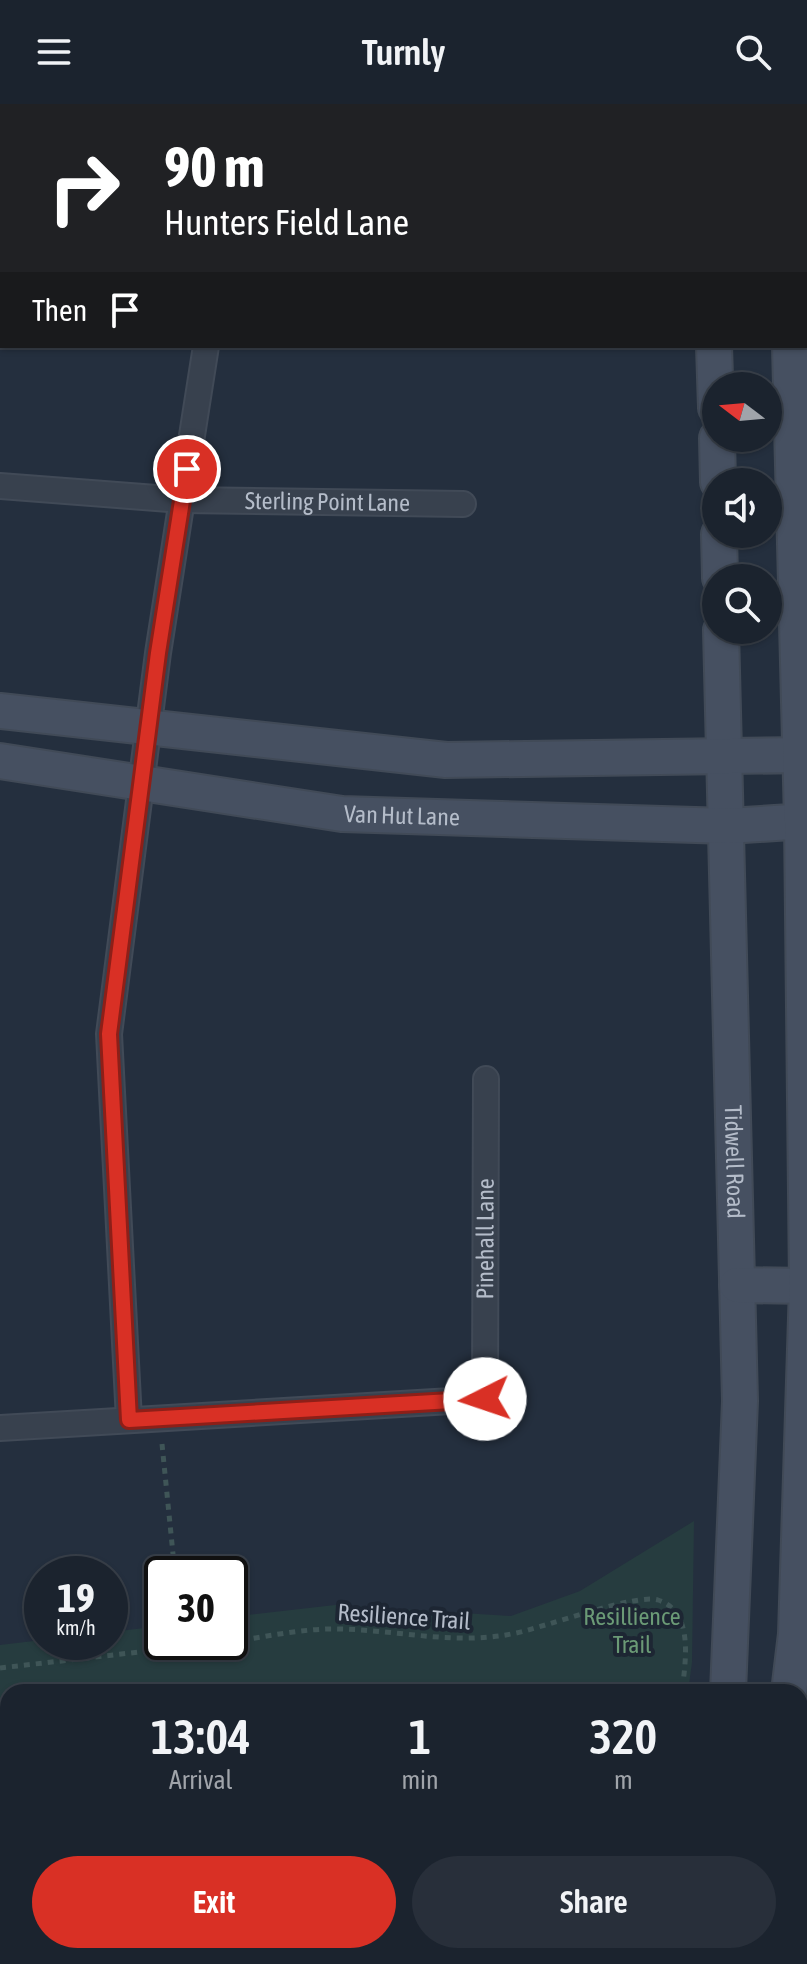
<!DOCTYPE html>
<style>
body{margin:0;font-family:"Asap Condensed",sans-serif;background:#282f3a;color:#f1f3f6;height:100vh;display:flex;flex-direction:column;font-size:30px;white-space:nowrap}
*{box-sizing:border-box;margin:0}
p{font-size:26px;color:#a0a4aa}
.icon{flex:none;width:44px;height:44px;fill:none;stroke:currentColor;stroke-width:2;stroke-linecap:round;stroke-linejoin:round}
.map{position:relative;flex:1;overflow:hidden}
.side{position:absolute;left:0px;top:1580px;width:808px;height:280px;display:flex;flex-direction:column;background:#1b232e;border-radius:24px 24px 0 0;box-shadow:0 2px 6px #0004,0 0 0 2px #39404a}
.side>*{flex:none}
.banner{position:absolute;left:0px;top:0px;width:808px;height:244px;box-shadow:0 2px 6px #0004,0 0 0 2px #39404a;background:#202124;color:#fff;overflow:hidden}
.needle{width:52px;rotate:286deg}
.buttons{position:absolute;left:702px;top:268px;display:grid;gap:16px}
.buttons a{display:grid;place-items:center;width:80px;height:80px;border-radius:50%;background:#1b232e;box-shadow:0 2px 6px #0004,0 0 0 2px #39404a;font-size:40px}
.speed{position:absolute;left:24px;top:1452px;display:flex;gap:16px;font-size:40px;font-weight:700;text-align:center}
.speed>*{display:grid;place-content:center;width:104px;height:104px;border-radius:50%;background:#1b232e;box-shadow:0 2px 6px #0004,0 0 0 2px #39404a;line-height:1}
.speed small{font-size:20px;font-weight:400}
.speed .limit{border:4px solid #111;border-radius:12px;background:#fff;color:#111}
.pin{position:absolute;display:grid;place-items:center;width:68px;height:68px;color:#fff;margin:-34px;border:4px solid #fff;border-radius:50%;box-shadow:0 2px 8px #0007}
.me{position:absolute;width:88px;margin:-44px;rotate:266deg;stroke-linejoin:round;filter:drop-shadow(0 0 6px #0008)}
.turn{display:flex;align-items:center;gap:28px;height:168px;padding:0 32px;font-size:36px}
.turn .icon{width:104px;height:104px;stroke-width:2.5}
.turn b{display:block;font-size:56px;line-height:68px}
.then{display:flex;align-items:center;height:76px;padding:0 32px;background:#0003;gap:16px;font-size:30px}
.eta{display:flex;justify-content:space-evenly;align-items:center;height:136px;text-align:center}
.eta b{font-size:48px;font-weight:600;line-height:56px}
.button{display:flex;gap:16px;margin-top:auto;padding:16px 32px}
.button a{flex:1;height:92px;border-radius:48px;background:#d93025;color:#fff;font-size:32px;font-weight:600;line-height:92px;text-align:center}
.button a+a{background:#282f3a;color:#f1f3f6}
header{display:flex;justify-content:space-between;align-items:center;height:104px;padding:0 32px;background:#1b232e;font-size:36px;font-weight:600}
.map>svg:first-child{display:block}
.green{fill:#263c3f}
.lines{fill:none;stroke-linecap:round;stroke-linejoin:round}
.lane-casing{stroke:#414a57;stroke-width:16}
.street-casing{stroke:#414a57;stroke-width:28}
.secondary-casing{stroke:#414a57;stroke-width:38}
.path{stroke:#3f5557;stroke-width:5;stroke-dasharray:6 6;stroke-linecap:butt}
.lane{stroke:#38414e;stroke-width:12}
.street{stroke:#38414e;stroke-width:24}
.secondary{stroke:#465061;stroke-width:34}
.route-casing{stroke:#8d1f18;stroke-width:20}
.route{stroke:#d93025;stroke-width:14}
.labels{text-anchor:middle;stroke-width:8;stroke-linejoin:round;paint-order:stroke}
.street-label{font-size:24px;fill:#b4bcc9;stroke:#1d2633}
.park-label{font-size:24px;fill:#6b9a76;stroke:#1d2633}
</style>
<header><svg class="icon" aria-label="menu" viewBox="0 0 24 24"><path d="M4 6h16M4 12h16M4 18h16"/></svg>Turnly<svg class="icon" aria-label="search" viewBox="0 0 24 24"><circle cx="10" cy="10" r="6"/><path d="M15 15l6 6"/></svg></header>
<div class="map">
<svg width="807" height="1860" viewBox="0 0 807 1860">
<rect width="100%" height="100%" fill="#242f3e"/>
<path class="green" d="M694,1417L692,1558L688,1588H8V1837L0,1835V1541L42,1536L110,1538V1528L162,1522V1538H230V1513L335,1501L511,1512L580,1487Z"/>
<g class="lines">
<g class="lane-casing">
<path id="lane" d="M410,1852L412,1860
M572,1860L574,1852"/>
</g>
<g class="street-casing">
<g id="street">
<path d="M116,0L126,2"/>
<path d="M476,2V0"/>
<path id="s1" d="M0,382L182,396L463,400"/>
<path d="M129,1316L109,930L158,549L206,242"/>
<path id="s2" d="M0,1324L485,1295L486,975"/>
<path d="M800,1814L807,1816"/>
</g>
</g>
<g class="secondary-casing">
<g id="secondary">
<path d="M784,0V2"/>
<path d="M711,2V0"/>
<path d="M714,242L716,304"/>
<path d="M717,334L718,378"/>
<path d="M719,430L720,474"/>
<path id="s3" d="M721,526L740,1297L728,1588"/>
<path d="M0,607L446,656L807,651"/>
<path id="s4" d="M0,657L342,710L728,722L807,717"/>
<path d="M737,1181L807,1182"/>
<path d="M789,1588L796,1530L807,1182L802,717L790,242"/>
<path d="M683,1860L685,1852"/>
<path d="M752,1860L754,1852"/>
</g>
</g>
<path class="path" d="M162,1340L175,1470
M230,1538C265,1533 304,1524 339,1525C399,1526 457,1542 516,1529C545,1523 637,1489 658,1496C695,1508 685,1559 682,1588
M0,1564L226,1538
M0,1795L8,1797"/>
<use href="#lane" class="lane"/>
<use href="#street" class="street"/>
<use href="#secondary" class="secondary"/>
</g>
<g class="lines">
<g class="route-casing">
<path id="route" d="M187,365L158,549L109,930L129,1316L485,1295"/>
</g>
<use href="#route" class="route"/>
</g>
<g class="labels">
<g class="street-label">
<text dy="8" stroke="none"><textPath href="#s1" startOffset="328">Sterling Point Lane</textPath></text>
<text dy="8" stroke="none"><textPath href="#s4" startOffset="406">Van Hut Lane</textPath></text>
<text dy="8" stroke="none"><textPath href="#s3" startOffset="532">Tidwell Road</textPath></text>
<text dy="8" stroke="none"><textPath href="#s2" startOffset="646">Pinehall Lane</textPath></text>
<text transform="translate(404 1513) rotate(4)" y="8">Resilience Trail</text>
</g>
<g class="park-label">
<text x="632" y="1521">Resillience<tspan x="632" dy="28">Trail</tspan></text>
</g>
</g>
</svg>
<div class="buttons">
<a><svg class="needle" viewBox="-14 -14 28 28"><path d="M0-13l5 13h-10z" fill="#e53935"/><path d="M0 13l5-13h-10z" fill="#a0a4aa"/></svg></a>
<a><svg class="icon" aria-label="sound" viewBox="0 0 24 24"><path d="M4 9h4l5-4v14l-5-4H4zM17 9q2 3 0 6"/></svg></a>
<a><svg class="icon" aria-label="search" viewBox="0 0 24 24"><circle cx="10" cy="10" r="6"/><path d="M15 15l6 6"/></svg></a>
</div>
<div class="speed"><div>19<small>km/h</small></div><div class="limit">30</div></div>
<div class="pin" style="left:187px;top:365px;background:#d93025"><svg class="icon" aria-label="arrive" viewBox="0 0 24 24"><path d="M6 21V4h12l-3 4 3 4H6"/></svg></div>
<svg class="me" style="left:485px;top:1295px" viewBox="-20 -20 40 40"><circle r="19" fill="#fff"/><path d="M0-13L10 11 0 6-10 11z" fill="#d93025"/></svg>
<div class="banner">
<div class="turn"><svg class="icon" aria-label="right" viewBox="0 0 24 24"><path d="M7 20v-9h11M14 6l5 5-5 5"/></svg><div><b>90 m</b>Hunters Field Lane</div></div>
<div class="then">Then<svg class="icon" aria-label="arrive" viewBox="0 0 24 24"><path d="M6 21V4h12l-3 4 3 4H6"/></svg></div>
</div>
<section class="side">
<div class="eta">
<div><b>13:04</b><p>Arrival</p></div>
<div><b>1</b><p>min</p></div>
<div><b>320</b><p>m</p></div>
</div>
<div class="button"><a>Exit</a><a>Share</a></div>
</section>
</div>
